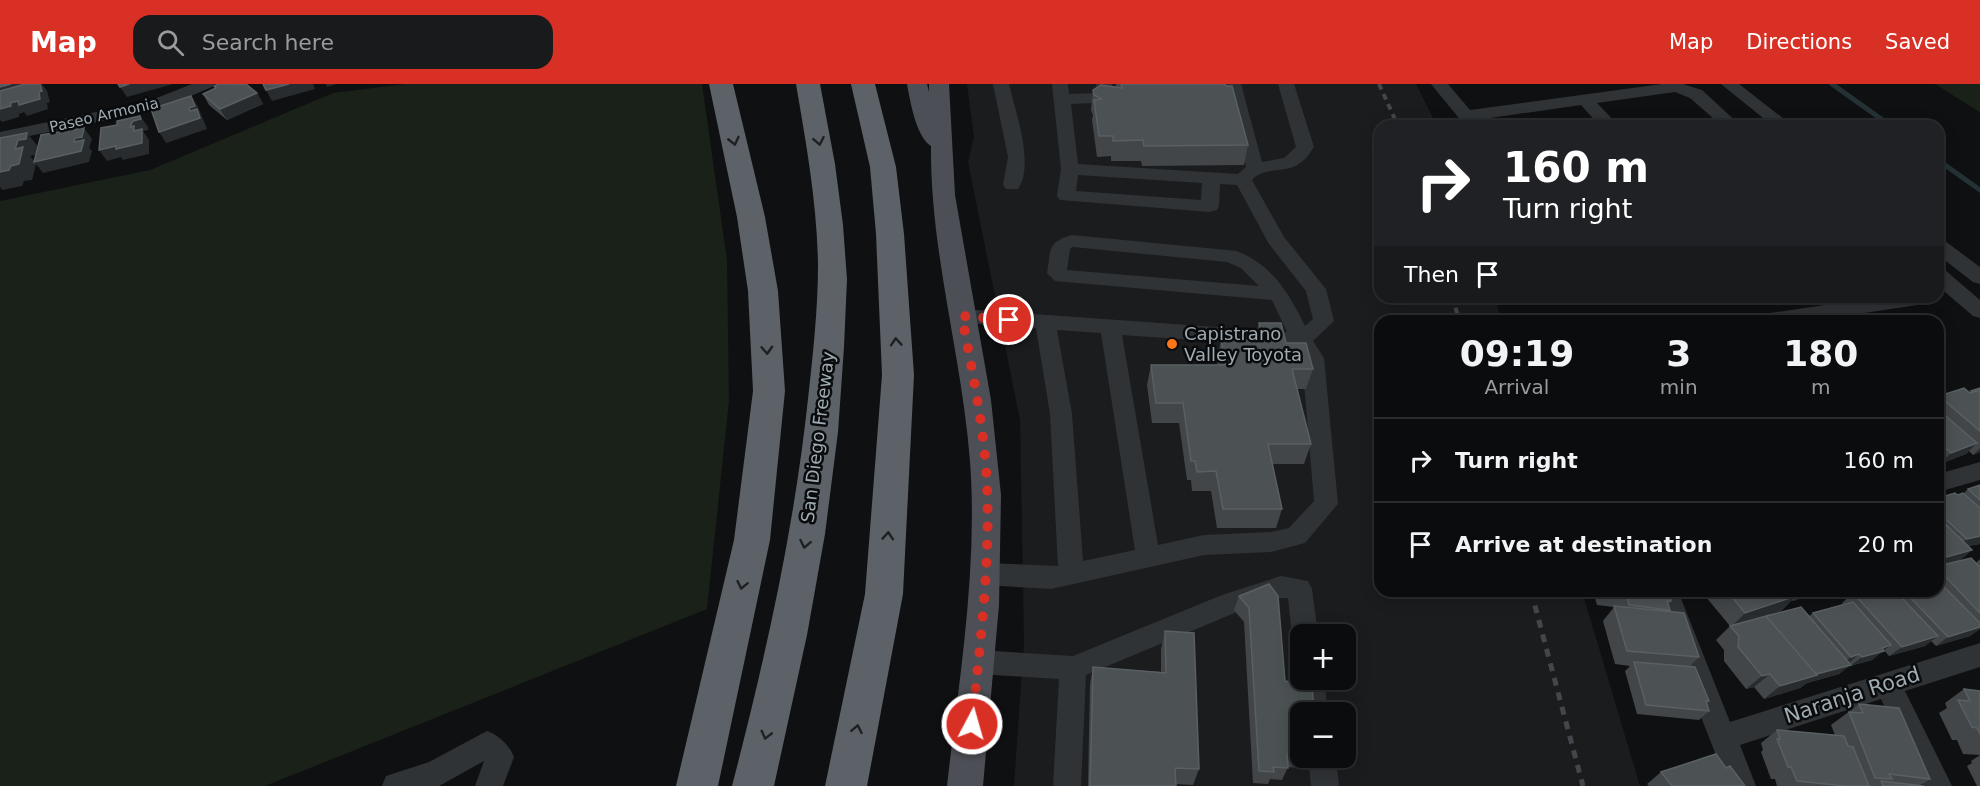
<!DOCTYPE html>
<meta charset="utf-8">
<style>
body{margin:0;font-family:"DejaVu Sans",sans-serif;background:#191a1b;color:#f1f3f6;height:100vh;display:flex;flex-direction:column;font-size:22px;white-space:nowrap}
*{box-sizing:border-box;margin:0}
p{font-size:20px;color:#9a9b9d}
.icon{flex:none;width:33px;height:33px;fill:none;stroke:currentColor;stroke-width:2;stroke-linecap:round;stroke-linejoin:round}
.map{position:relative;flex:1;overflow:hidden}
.details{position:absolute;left:1374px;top:231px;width:570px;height:282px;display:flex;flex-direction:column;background:#0b0c0d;border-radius:18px;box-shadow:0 3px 15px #0003,0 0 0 2px #2b2c2e}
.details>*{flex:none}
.top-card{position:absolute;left:1374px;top:36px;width:570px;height:183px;border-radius:18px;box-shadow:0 3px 15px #0003,0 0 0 2px #2b2c2e;background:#202124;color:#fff;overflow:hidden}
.fabs{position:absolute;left:1290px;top:540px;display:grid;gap:12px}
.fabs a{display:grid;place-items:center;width:66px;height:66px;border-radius:12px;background:#0b0c0d;box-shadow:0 3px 15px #0003,0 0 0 2px #2b2c2e;font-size:30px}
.pin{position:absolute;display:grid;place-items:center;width:51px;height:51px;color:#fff;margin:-26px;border:3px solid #fff;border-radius:50%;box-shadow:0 2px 6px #0007}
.me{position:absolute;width:66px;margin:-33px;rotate:6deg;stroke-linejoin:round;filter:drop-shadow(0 0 4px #0008)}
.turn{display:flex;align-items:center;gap:21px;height:126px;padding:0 30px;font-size:27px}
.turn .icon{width:78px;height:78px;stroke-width:2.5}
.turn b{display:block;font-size:42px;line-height:51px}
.then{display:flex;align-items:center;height:57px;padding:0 30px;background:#0003;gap:12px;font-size:22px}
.eta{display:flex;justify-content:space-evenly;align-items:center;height:102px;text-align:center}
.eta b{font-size:36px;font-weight:700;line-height:42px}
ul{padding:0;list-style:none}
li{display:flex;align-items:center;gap:18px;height:84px;padding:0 30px;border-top:2px solid #2b2c2e}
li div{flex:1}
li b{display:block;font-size:22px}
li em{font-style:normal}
header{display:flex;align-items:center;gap:36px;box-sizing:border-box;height:84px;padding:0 30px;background:#d93025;color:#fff}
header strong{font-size:28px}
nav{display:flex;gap:33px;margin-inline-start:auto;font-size:21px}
.search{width:420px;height:54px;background:#191a1b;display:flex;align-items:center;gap:15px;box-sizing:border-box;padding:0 21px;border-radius:18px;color:#9a9b9d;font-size:22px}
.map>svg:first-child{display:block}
.built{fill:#1b1c1e;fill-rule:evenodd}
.green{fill:#1a2119}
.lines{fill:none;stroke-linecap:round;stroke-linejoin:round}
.stream{stroke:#253235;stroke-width:5}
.minor{fill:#303336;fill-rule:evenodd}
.major{fill:#4c5056;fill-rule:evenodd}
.highway{fill:#5c6268;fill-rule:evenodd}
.rail-far1{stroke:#43474b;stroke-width:4;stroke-dasharray:6 5;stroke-linecap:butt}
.rail{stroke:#43474b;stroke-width:5;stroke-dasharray:8 7;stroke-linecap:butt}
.wall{fill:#424649}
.shaded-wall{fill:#292c2e}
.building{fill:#4c5154;stroke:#595f63;stroke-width:1.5}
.oneway{stroke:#1e2123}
.route{stroke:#d93025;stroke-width:10;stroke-dasharray:0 18}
.poi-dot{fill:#ff7519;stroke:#0a0b0c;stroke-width:2}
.labels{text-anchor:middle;stroke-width:5;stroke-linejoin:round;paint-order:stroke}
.far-street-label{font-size:15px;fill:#9fabb3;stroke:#0a0b0c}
.poi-label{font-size:18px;fill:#9fabb3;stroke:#0a0b0c;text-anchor:start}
.street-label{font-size:18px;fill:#9fabb3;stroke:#0a0b0c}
.near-street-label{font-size:21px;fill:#9fabb3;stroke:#0a0b0c}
</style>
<header>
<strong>Map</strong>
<div class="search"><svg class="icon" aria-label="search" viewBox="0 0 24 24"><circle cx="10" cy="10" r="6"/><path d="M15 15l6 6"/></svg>Search here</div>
<nav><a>Map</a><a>Directions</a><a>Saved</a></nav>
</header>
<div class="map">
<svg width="1980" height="702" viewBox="0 0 1980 702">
<rect width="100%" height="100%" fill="#0f1011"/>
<path class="built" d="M967,0H1416L1437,42H1380V213H1495L1501,237H1380V507H1582L1640,702H1014L1024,557L1020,336L968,78L974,53ZM1300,550H1346V596H1300ZM1300,628H1346V674H1300Z"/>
<path class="green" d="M405,0H702L727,176L729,317L707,525L265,702H0V117L150,86L333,9Z
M1935,0H1980V29L1978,27Z"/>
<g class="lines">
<path class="stream" d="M1832,0L1891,42
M1938,76L1980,106"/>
<path class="minor" d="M192,0H214L212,3L160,25L0,58V48L149,17Z
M993,0H1009C1015,27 1035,80 1018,105H1006L1003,101L1008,73Z
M1052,0H1068L1069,10L1097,9L1096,0H1112L1114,14L1112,18L1071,20L1078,80L1238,90L1246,83L1225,0H1241L1262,78L1284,74L1296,63L1278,0H1294L1314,63C1309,70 1305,77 1297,81C1283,89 1263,83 1252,96L1284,153L1326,205L1334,237L1313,257L1324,274L1338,420L1305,459L1271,468L1204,471L1051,505L985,501L976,497L973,490L976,483L985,479L1058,482L1050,330L1036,244L962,239L955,237L952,232L955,227L962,225L1287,248L1272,216L1055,197L1047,189C1051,166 1047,158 1072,151L1237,167C1272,181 1289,209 1305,242L1313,235L1306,207L1269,160L1237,101L1220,100L1219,122L1217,126L1210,128L1060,116L1057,112L1061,85ZM1078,91L1202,99L1201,116L1076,107ZM1073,163L1227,178L1241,184L1259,202L1067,186L1070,165ZM1057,246L1101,249L1135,466L1083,477L1072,330ZM1122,251L1296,263L1302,275L1314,417L1289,444L1271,448L1204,451L1158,461Z
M1431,0H1448L1470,26L1662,0H1683L1702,6L1741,42H1722L1690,14L1675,8L1597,19L1619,42H1600L1581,21L1476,36L1478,42H1460L1458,33Z
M1721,0H1739L1793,42H1773Z
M1938,155L1945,157L1980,183V200L1973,198L1938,171Z
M1938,184L1945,186L1980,216V234L1973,232L1938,202Z
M1878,213H1934L1931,218L1924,220L1811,237H1754L1757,232L1764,230Z
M1980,378V396L1938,408V390Z
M1281,492L1308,497L1312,505L1318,550H1300V560L1296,558L1292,550L1288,514H1281L1237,528L1086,591L1081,702H1053L1059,595L978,590L969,586L965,578L969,570L978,566L1073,572L1222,511Z
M1652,507H1678L1730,638L1980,559V583L1905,607L1952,702H1923L1881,615L1740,661L1756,702H1728Z
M1300,590V596H1324L1328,628H1302L1298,596Z
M487,647C500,652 508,660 514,673L503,702H475L484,677L439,702H382L386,692L429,678Z
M1308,674H1336L1339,702H1311Z"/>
<path class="major" d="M907,0H927L929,8V0H949L955,111L991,316L1001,411L999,521L983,702H947C959,595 978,485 970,377C962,272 930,168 931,62C916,53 910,16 907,0Z"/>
<path class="highway" d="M709,0H733L765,133L778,207L785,307L770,456L718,702H676L734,456L753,307L748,207L737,133Z
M796,0H820L835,80L843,141L847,195L844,263L838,348L825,450L807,551L774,702H732C765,575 794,446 808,315C813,270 818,225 818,180C817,119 806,59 796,0Z
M851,0H875L896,83L904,150L914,291L903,510L867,702H825L865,510L882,291L876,150L870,83Z"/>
<path class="rail-far1" d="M1379,0L1398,42
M1453,213L1459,237"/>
<path class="rail" d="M1531,507L1583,702"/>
</g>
<path class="wall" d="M1116,0H1225L1248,61L1244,81L1142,82L1141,77H1111V72L1097,73L1092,36L1093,31L1091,26L1093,6L1116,3Z
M214,2L257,9L263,20L227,36L209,21L203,10L215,5Z
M1259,239L1286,259L1313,285L1306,305H1297L1311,360L1304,380H1272L1282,425L1276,444H1217L1211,407H1192L1191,396H1187L1179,339H1152L1147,301L1151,281H1218L1217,276L1221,256H1255Z
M1980,304V368L1973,371L1969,367L1966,370L1940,380L1938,378V312L1969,309L1971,307Z
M1980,401V460L1968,462L1972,466L1960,476L1938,482V414L1964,409L1968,405Z
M1980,475V545L1970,552L1936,562L1931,557L1925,562L1889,572L1884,566L1872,576L1850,582H1849L1839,590L1807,599L1800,604L1764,615L1754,603L1746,605L1724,577V566L1716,556L1730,542L1701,507H1817L1814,510L1793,517L1792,516L1781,527L1754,535L1809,532L1813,529L1843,520L1842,519L1853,509L1860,507H1938V482L1976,479Z
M1269,500L1285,597L1300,628V674H1318L1312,685L1288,683L1282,696L1270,695L1268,700L1253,699L1244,538L1234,526L1239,512Z
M1593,507H1668L1671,517L1668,521L1670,526L1668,527L1699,573L1689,583L1709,617L1707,618L1709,627L1699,636L1637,630L1625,587L1630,582L1615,580L1603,537L1614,523L1597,521Z
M1165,547L1199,685L1193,701L1176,700V702H1088L1090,600L1093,583L1161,588V565Z
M1964,605L1980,607V671L1963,670L1957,656H1952L1939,629L1947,624L1945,619Z
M1859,620L1930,695L1919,702H1924H1777L1775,695H1771L1761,668L1763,666L1761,659L1777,646L1835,651L1831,641Z
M1980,671V702H1977L1967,682L1972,679L1971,677Z
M1726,684L1745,702H1649L1647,700L1661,688Z"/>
<path class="shaded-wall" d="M11,0H27L0,12V3Z
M40,0H42L47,7L50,18L47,19L48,25L27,32L24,28L19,30V33L2,38L0,36V25L10,19L39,8Z
M129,0H173L127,13L120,3Z
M289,0H313L315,5L272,17L266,6Z
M326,0H336L327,3Z
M257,9L263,20L227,36L220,25Z
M191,12L198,23L207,45L166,59L159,48L189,24Z
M140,32L148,43V46L143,47L149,56V70L123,76L121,73L107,77L99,66L141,53L130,43L133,37Z
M84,44L92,55L89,64L92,67L89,78L43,89L36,80L32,96L24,97L22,102L2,106L0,103V88L15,65L18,56L27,49L40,65L38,70L30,72L35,78L74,58L75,54Z
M1977,359L1966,370L1940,380L1951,369Z
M1980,364V368L1973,371Z
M1947,365L1938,373V368Z
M1980,452V460L1955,465L1967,455Z
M1972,466L1960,476L1938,482V478L1943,474Z
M1795,507H1799L1792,514L1796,512L1781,527L1731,543L1745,529Z
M1804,507H1817L1814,510L1793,517Z
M1980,543V545L1970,552L1936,562L1948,553Z
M1938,552L1925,562L1889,572L1902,563Z
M1891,561L1872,576L1850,582L1862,573Z
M1859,570L1848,580L1839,582L1851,573Z
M1851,581L1839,590L1807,599L1800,604L1764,615L1780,602Z
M1770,590L1754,603L1746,605L1762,592Z"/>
<path class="building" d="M0,0H11L0,3Z
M25,0H40L42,7L39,8L40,15L19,21L18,17L10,19L11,22L0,25V7Z
M118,0H129L120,3Z
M218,0H237L238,1L246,0L257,9L220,25L203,10L216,4L214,2Z
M263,0H289L266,6Z
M1121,0H1225L1226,2H1232L1248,61L1144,62L1143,56L1113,57V52H1099L1094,16L1101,15L1094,11L1093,6L1101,1L1122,4Z
M191,12L195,22L189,24L190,27L197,25L200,34L159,48L151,25Z
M140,32L141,35L133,37L130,43L134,42V47L142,45V59L116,65V62L99,66L101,44L117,41V37Z
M84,44L82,53L75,54L74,58L84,56L81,67L34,78L41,51Z
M27,49L26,55L18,56L15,65L23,63L19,80L11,82L9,86L0,88V54Z
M1259,239H1281L1286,259H1306L1313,285H1292L1311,360H1268L1282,425H1223L1216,387L1197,388L1195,377H1191L1183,319H1156L1151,281H1226L1221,256H1263Z
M1964,304L1970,309L1977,307L1980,309V347L1939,312Z
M1980,304V309L1977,307L1973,308L1971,307Z
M1941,328L1977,359L1951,369L1947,365L1938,368V329Z
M1980,401V416L1968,405Z
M1955,409L1958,411L1963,409L1980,424V452L1967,455L1938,428V414Z
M1938,433L1972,466L1943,474L1938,469Z
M1971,474L1980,483V529L1938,485V482Z
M1938,497L1980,539V543L1948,553L1904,507H1938Z
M1269,500L1278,512L1285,597L1312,599L1314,628H1300V671L1287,670L1288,684L1273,683L1274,688L1259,687L1249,524L1239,512Z
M1604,507H1668L1671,517H1667L1670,526L1629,521L1627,513L1605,511Z
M1727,507H1791L1796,512L1745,529Z
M1860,507H1895L1938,552L1902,563L1853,509Z
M1853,518L1891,561L1882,564L1884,567L1862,573L1859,570L1851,573L1813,529Z
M1614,522L1684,529L1699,573L1627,567Z
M1801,523L1851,581L1816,590L1766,532Z
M1766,532L1817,591L1780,602L1770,590L1762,592L1738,563L1739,552L1730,542Z
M1165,547L1194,549L1199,685L1175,684L1176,702H1090L1093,583L1166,589Z
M1634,578L1695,583L1709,617H1706L1709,627L1646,621Z
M1964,605L1980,607V650L1977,644L1972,643L1958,616L1970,617Z
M1859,620L1899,624L1930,695L1889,690L1892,695L1875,694L1849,628L1863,629Z
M1777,646L1844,652L1848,662L1853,663L1869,702H1846L1797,697L1791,683H1788L1777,655H1780Z
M1716,670L1726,684L1730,682L1745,702H1672L1661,688Z
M1881,697L1924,702H1883Z"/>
<defs><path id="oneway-chevron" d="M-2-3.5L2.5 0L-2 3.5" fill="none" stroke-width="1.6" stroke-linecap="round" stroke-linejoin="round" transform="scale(1.5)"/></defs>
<g class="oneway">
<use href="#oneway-chevron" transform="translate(734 57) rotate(77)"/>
<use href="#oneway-chevron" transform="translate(819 57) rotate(79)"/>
<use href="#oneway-chevron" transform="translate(896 258) rotate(-94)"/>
<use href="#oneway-chevron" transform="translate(767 266) rotate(87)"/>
<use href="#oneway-chevron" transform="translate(888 452) rotate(-86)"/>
<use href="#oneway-chevron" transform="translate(805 460) rotate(101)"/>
<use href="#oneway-chevron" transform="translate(742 501) rotate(102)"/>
<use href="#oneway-chevron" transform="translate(857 645) rotate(-79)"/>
<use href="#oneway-chevron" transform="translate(766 651) rotate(104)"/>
</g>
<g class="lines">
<path class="route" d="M972,640C981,551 994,451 984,363C979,319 970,276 962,232L1009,236"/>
</g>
<circle class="poi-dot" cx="1172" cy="260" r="6"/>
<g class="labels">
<g class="far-street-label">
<text transform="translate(104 31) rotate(-13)" y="5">Paseo Armonia</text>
</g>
<g class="poi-label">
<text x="1184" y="256">Capistrano<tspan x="1184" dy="21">Valley Toyota</tspan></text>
</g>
<g class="street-label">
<text transform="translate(818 353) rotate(-83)" y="6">San Diego Freeway</text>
</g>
<g class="near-street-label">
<text transform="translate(1852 611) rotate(-18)" y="7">Naranja Road</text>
</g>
</g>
</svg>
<div class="fabs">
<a>+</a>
<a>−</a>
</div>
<div class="pin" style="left:1009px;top:236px;background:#d93025"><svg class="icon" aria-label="arrive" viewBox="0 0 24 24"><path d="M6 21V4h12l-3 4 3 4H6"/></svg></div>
<svg class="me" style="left:972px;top:640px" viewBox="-20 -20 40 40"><circle r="17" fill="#d93025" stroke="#fff" stroke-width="3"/><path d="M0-11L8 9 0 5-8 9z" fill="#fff"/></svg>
<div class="top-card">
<div class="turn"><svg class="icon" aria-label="right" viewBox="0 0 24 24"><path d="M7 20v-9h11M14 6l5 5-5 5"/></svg><div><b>160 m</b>Turn right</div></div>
<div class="then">Then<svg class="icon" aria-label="arrive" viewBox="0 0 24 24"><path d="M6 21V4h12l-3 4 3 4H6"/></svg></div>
</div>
<section class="details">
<div class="eta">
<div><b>09:19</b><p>Arrival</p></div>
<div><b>3</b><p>min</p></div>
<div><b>180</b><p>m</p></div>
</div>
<ul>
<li><svg class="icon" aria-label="right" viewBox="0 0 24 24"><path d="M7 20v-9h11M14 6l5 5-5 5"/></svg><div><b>Turn right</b></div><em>160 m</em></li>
<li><svg class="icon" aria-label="arrive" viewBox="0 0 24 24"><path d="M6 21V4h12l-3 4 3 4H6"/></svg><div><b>Arrive at destination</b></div><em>20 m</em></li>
</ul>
</section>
</div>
